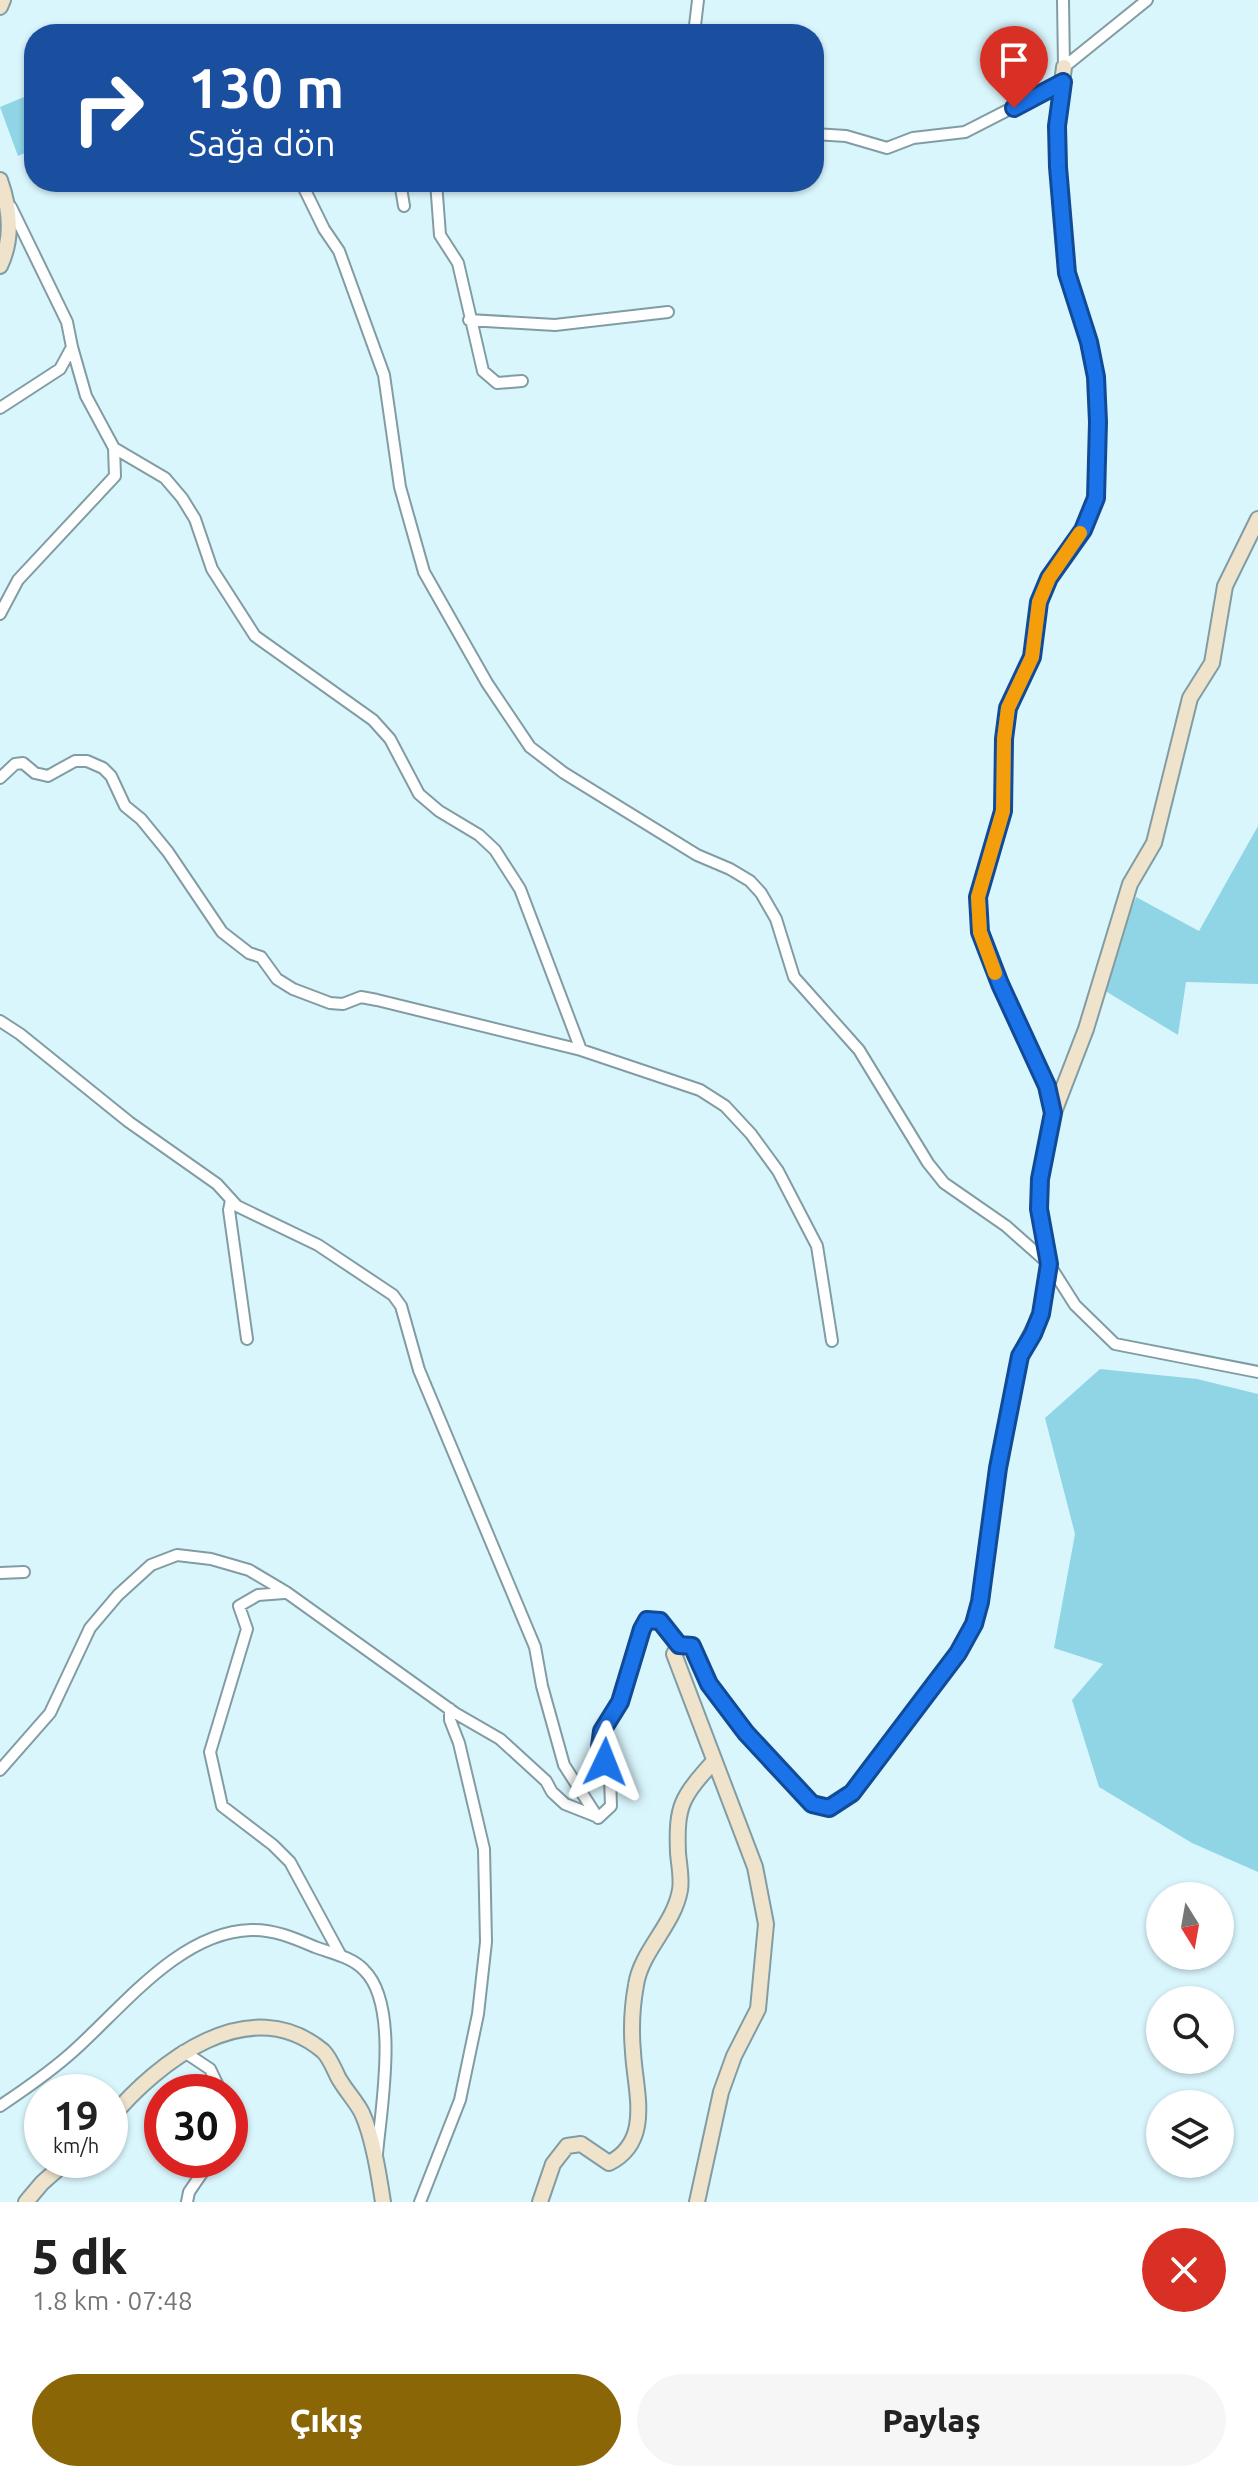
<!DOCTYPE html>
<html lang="tr">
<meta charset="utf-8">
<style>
body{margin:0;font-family:Ubuntu,sans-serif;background:#f6f6f6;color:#222;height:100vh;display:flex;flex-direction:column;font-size:30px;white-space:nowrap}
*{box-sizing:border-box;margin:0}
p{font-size:26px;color:#767676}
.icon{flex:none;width:44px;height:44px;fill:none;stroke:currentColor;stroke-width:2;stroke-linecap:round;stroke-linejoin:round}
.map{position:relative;height:2202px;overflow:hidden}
.details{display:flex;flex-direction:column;background:#fff;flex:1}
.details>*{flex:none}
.hud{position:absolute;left:24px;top:24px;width:800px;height:168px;border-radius:32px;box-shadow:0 2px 6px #0004;background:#1a4fa0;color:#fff;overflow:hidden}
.needle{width:52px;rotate:169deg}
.tools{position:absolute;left:1146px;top:1882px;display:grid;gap:16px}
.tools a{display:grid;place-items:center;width:88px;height:88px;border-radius:50%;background:#fff;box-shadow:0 2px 6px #0004;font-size:40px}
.speed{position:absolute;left:24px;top:2074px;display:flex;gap:16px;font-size:40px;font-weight:700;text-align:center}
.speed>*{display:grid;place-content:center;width:104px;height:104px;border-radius:50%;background:#fff;box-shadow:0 2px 6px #0004;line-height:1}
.speed small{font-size:20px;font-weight:400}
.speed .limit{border:12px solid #d22;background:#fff;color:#111}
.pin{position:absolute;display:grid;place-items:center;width:68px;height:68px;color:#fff;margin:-82px -34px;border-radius:50% 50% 50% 0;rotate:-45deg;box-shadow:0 0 8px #0007}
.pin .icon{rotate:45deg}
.me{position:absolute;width:88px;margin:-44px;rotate:2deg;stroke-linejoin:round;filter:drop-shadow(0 0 6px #0008)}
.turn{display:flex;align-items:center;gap:28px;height:168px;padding:0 32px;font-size:36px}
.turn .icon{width:104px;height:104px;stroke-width:2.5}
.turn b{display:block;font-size:56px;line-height:68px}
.round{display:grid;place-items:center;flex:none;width:84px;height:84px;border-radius:42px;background:#f6f6f6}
.summary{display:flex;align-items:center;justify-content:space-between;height:136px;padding:0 32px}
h1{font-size:48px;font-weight:800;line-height:60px}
.cta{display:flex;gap:16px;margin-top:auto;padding:16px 32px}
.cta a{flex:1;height:92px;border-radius:48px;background:#8b6606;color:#fff;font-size:32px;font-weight:800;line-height:92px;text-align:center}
.cta a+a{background:#f6f6f6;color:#222}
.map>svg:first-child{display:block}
.green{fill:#8fd5e5}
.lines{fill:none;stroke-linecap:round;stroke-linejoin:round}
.street-casing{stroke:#829ca3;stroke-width:14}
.secondary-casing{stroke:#829ca3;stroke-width:18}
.street{stroke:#fff;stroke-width:10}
.secondary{stroke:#efe3cc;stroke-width:14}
.route-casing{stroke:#114b97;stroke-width:20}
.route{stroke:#1a73e8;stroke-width:14}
.slow{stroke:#f59e0b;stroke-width:14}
</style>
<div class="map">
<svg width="1258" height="2202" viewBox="0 0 1258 2202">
<rect width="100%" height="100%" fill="#daf6fd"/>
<path class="green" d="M24,97L34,124V149L18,156L0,107Z
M1258,826V984L1186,982L1178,1035L1102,989L1136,897L1199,931Z
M1100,1369L1197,1379L1258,1394V1872L1192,1843L1099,1787L1072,1700L1103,1664L1054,1648L1075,1534L1045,1418Z"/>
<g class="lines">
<g class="street-casing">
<path id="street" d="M1063,0L1064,67
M694,34L698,0
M1064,67L1147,0
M814,134L846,136L887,148L913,138L965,132L1063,82
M301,182L324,229L339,251L384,375L400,487L424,572L487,683L530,747L564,773L697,855L730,869L750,881L761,893L776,919L794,977L859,1050L928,1163L944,1183L1006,1226L1049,1264L1075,1305L1115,1344L1258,1372
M400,182L404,206
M436,182L440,235L458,263L483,371L497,383L522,381
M469,320L555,325L668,312
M0,408L60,369L72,347L67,322L11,207
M114,448L165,478L182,498L195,519L212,569L255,636L373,720L390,739L419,794L439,811L479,835L495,850L520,889L581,1050
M0,614L18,580L115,476L114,448L86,396L72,347
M0,778L15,764L23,763L35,773L48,776L75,761H87L103,768L111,776L125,806L141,819L168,852L222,932L249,953L261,957L277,979L293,989L330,1003L343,1004L361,997L377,1000L581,1050L700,1090L725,1106L751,1134L778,1171L817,1246L832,1341
M0,1021L20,1034L129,1122L217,1184L237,1206L318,1245L393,1295L401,1306L419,1370L535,1647L542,1686L564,1765L598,1818L611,1806L610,1777L600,1746L602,1731L620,1702L647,1620L660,1621L679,1645
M231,1200L229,1210L247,1339
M0,1573L24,1572
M284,1593L258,1595L239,1606L247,1629L210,1752L222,1806L273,1845L290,1862L341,1956
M0,1770L50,1713L90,1628L118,1595L151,1565L177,1555L211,1559L249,1570L286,1592L455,1713L500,1739L546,1781L552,1792L565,1804L598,1817
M183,2051L210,2069L221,2092
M0,2106C24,2090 47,2074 69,2055C120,2011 178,1932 251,1930C273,1929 294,1938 315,1947C331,1953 352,1957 364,1970C400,2005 381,2108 377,2154
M230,2116V2122
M187,2202L189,2192L211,2160
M420,2202L460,2100L478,2014L486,1942L484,1849L459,1743L450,1720V1709"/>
</g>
<g class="secondary-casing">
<path id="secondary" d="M0,7L3,0
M0,180C10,208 13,239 0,266
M1054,1112L1086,1029L1130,884L1154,843L1190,698L1212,663L1225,586L1258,519
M110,2119C158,2061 250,1990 323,2051C330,2058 334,2069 338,2077C345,2090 356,2101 362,2113C373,2137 379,2176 383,2202
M26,2202L42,2183L68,2160
M540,2202L553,2164L567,2146L581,2144L609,2163C653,2141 635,2091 633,2052C631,2030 632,2007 636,1985C641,1951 674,1925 680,1890C682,1879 679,1865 678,1853C676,1804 682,1797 714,1761
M697,2202L721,2092L734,2056L758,2009L766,1924L755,1867L674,1654L679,1645L692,1646L709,1684L746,1733L812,1804L829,1808L852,1793L958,1653L974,1624L980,1602L998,1468L1020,1356L1041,1314L1049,1264L1039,1209L1040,1179L1053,1113L1047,1086L1000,984L980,932L978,897L1003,811L1004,739L1008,708L1032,657L1039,602L1049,578L1083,530L1096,498L1098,422L1096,377L1089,342L1067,273L1058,167L1057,126L1064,67"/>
</g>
<use href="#street" class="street"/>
<use href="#secondary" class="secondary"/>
</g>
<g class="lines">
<g class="route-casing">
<path id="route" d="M605,1762L600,1746L602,1731L620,1702L642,1629L647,1620L660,1621L679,1645L692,1646L709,1684L746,1733L812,1804L829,1808L852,1793L958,1653L974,1624L980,1602L998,1468L1020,1356L1033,1334L1041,1314L1049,1264L1039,1209L1040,1179L1053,1113L1047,1086L1000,984L980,932L978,897L1003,811L1004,739L1008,708L1032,657L1039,602L1049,578L1083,530L1096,498L1098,422L1096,377L1089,342L1067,273L1058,167L1057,126L1063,82L1014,108"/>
</g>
<use href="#route" class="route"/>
<path class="slow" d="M995,973L980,932L978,897L1003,811L1004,739L1008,708L1032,657L1039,602L1049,578L1080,533"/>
</g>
</svg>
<div class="tools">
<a><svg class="needle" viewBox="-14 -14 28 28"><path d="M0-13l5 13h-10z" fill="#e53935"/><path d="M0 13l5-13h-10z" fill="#767676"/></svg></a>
<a><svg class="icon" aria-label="search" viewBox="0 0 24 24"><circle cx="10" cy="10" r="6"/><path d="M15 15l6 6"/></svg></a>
<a><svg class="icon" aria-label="layers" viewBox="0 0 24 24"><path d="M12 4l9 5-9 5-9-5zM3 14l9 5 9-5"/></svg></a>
</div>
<div class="speed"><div>19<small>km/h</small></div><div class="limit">30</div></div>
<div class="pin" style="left:1014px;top:108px;background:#d93025"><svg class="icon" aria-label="arrive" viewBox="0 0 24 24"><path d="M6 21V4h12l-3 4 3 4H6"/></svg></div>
<svg class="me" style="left:605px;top:1762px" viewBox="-20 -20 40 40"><path d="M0-17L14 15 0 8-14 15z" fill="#1a73e8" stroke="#fff" stroke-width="4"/></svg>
<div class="hud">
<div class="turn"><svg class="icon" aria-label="right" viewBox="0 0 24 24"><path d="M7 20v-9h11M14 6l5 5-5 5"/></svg><div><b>130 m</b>Sağa dön</div></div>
</div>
</div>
<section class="details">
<div class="summary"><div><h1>5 dk</h1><p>1.8 km · 07:48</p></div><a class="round" style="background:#d93025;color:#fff"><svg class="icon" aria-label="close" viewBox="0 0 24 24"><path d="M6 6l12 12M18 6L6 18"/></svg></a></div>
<div class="cta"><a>Çıkış</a><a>Paylaş</a></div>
</section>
